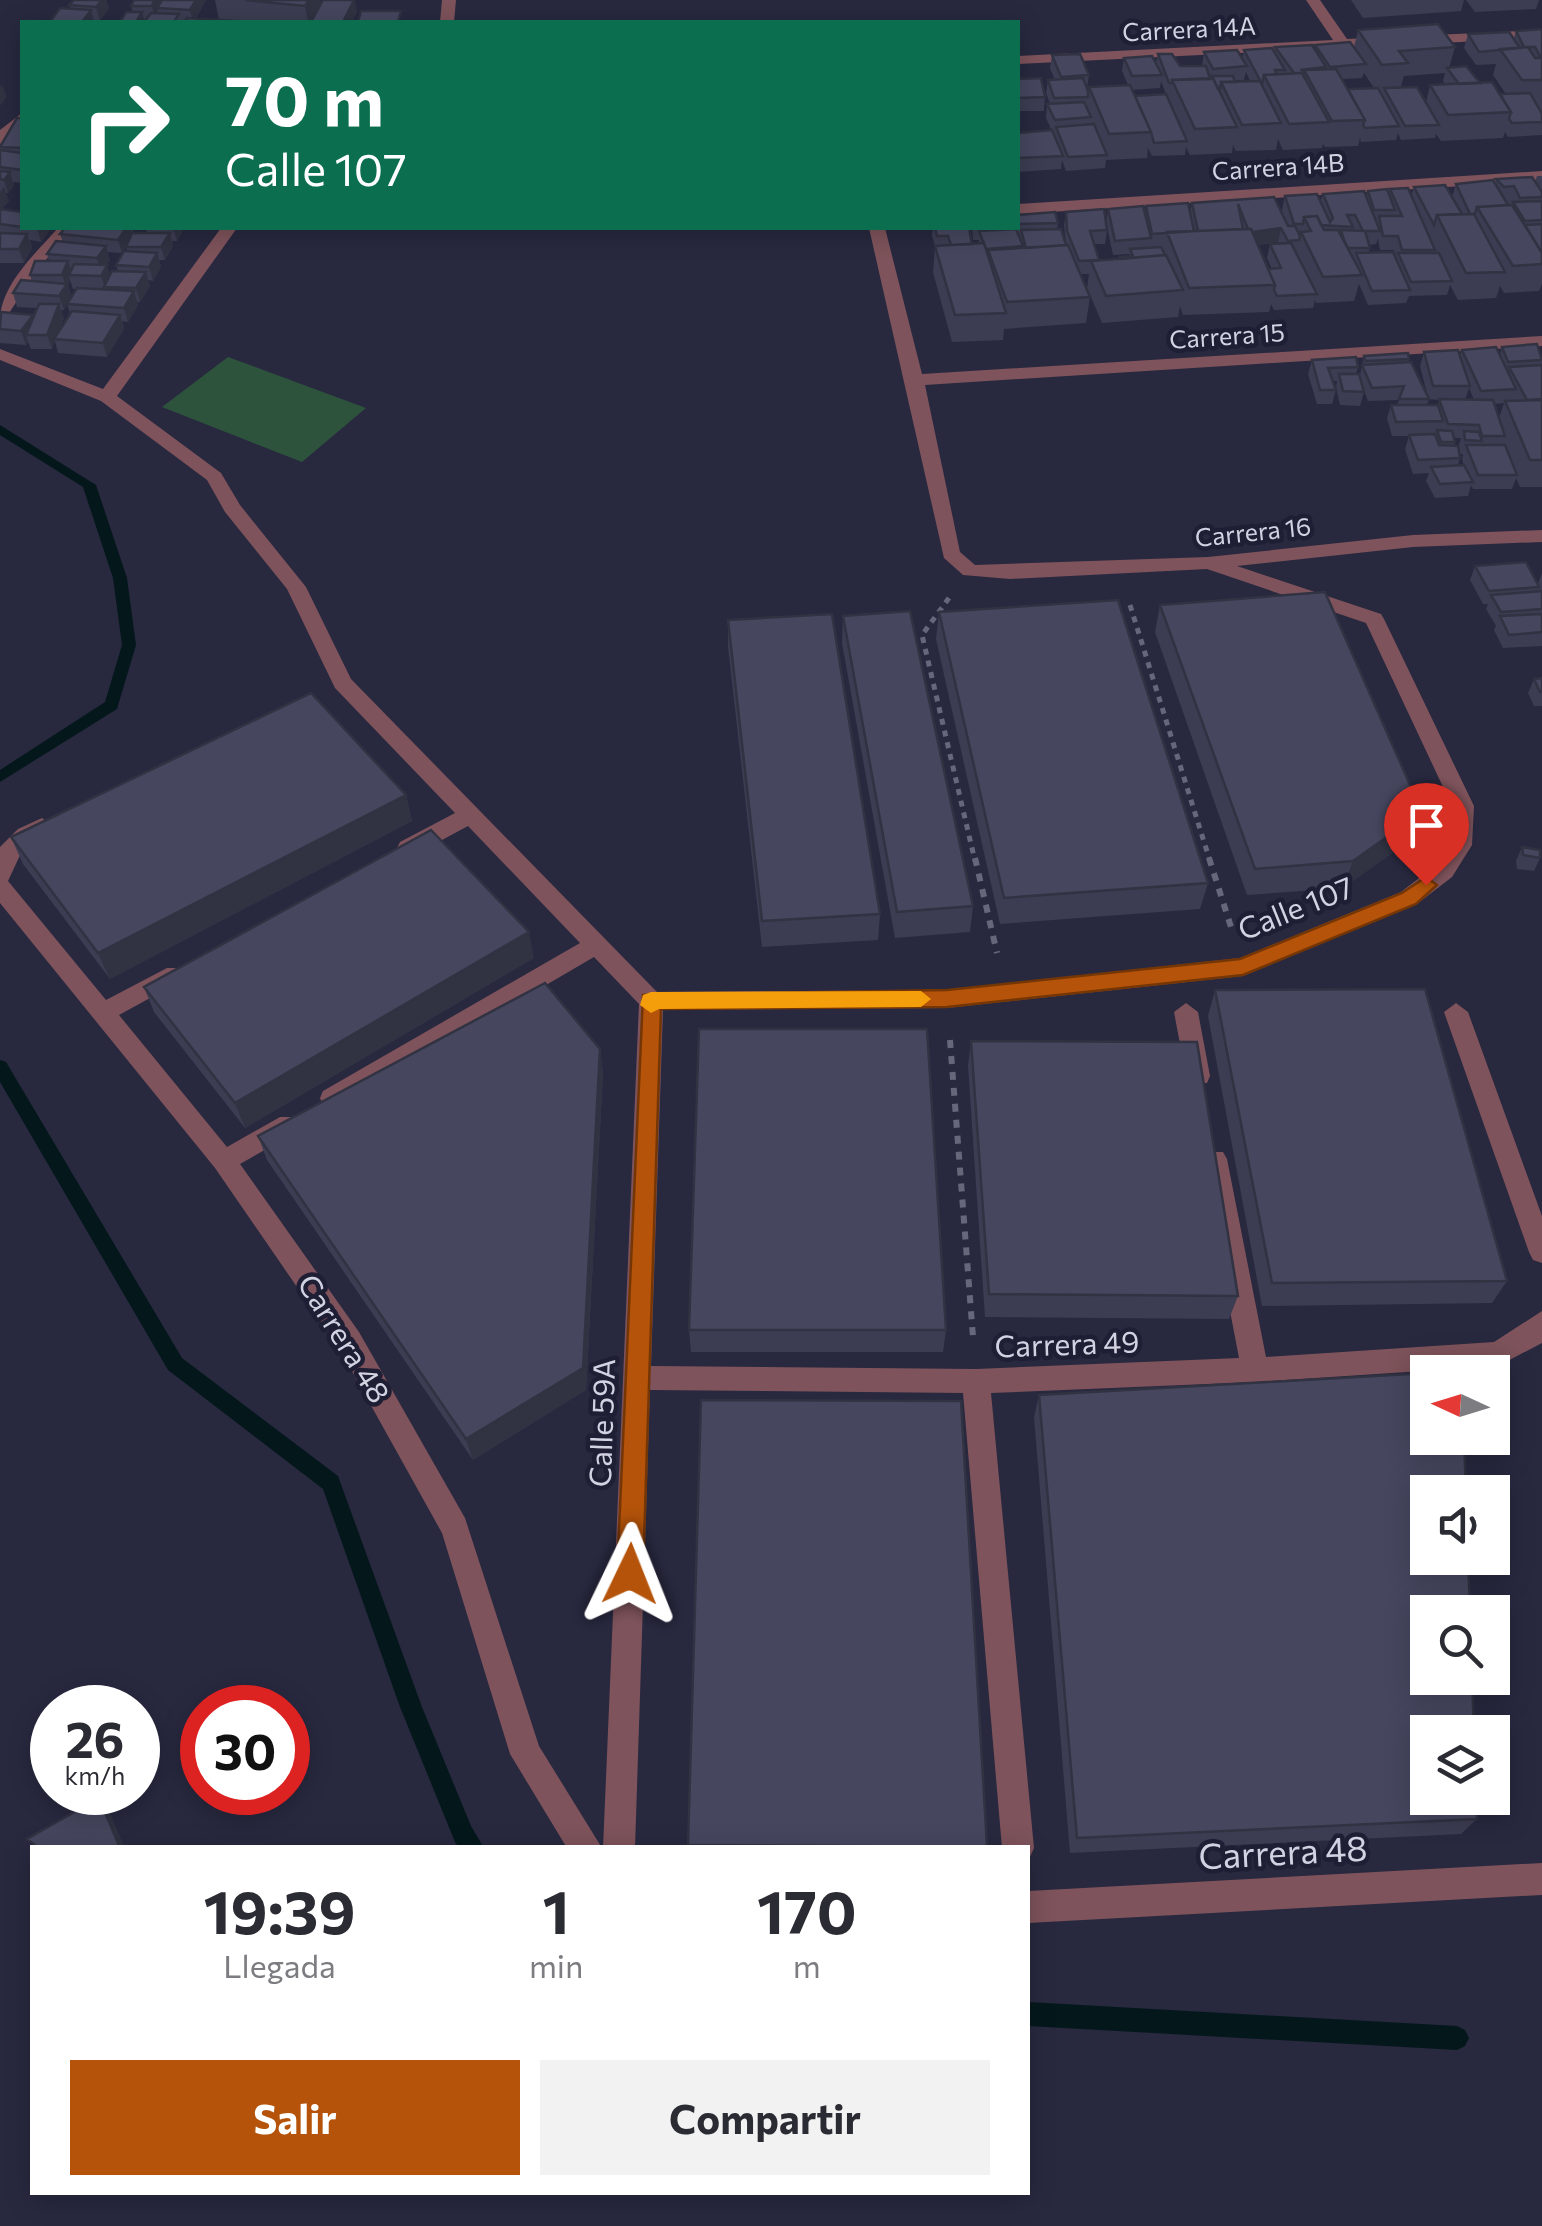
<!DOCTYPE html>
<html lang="es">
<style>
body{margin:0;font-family:Commissioner,sans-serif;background:#f2f2f3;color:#2b2b33;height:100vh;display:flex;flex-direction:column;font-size:38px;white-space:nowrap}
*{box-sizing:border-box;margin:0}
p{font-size:32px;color:#7c7c81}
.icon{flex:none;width:55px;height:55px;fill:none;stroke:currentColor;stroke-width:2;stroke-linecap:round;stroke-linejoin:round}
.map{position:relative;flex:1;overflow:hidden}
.sheet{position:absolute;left:30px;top:1845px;width:1000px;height:350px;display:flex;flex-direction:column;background:#fff;border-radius:0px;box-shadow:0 5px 25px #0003}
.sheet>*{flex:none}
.hud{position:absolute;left:20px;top:20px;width:1000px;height:210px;border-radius:0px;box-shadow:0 5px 25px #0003;background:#0b6e4f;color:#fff;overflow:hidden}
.needle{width:65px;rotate:274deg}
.fabs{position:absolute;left:1410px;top:1355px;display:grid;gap:20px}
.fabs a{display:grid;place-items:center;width:100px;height:100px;border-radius:0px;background:#fff;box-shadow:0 5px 25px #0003;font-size:50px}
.speed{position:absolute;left:30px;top:1685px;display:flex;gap:20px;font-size:50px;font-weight:700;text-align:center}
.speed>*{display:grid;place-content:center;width:130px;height:130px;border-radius:50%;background:#fff;box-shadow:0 5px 25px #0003;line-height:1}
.speed small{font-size:25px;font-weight:400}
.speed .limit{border:15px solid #d22;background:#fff;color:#111}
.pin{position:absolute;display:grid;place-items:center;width:85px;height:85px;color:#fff;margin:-102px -42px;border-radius:50% 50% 50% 0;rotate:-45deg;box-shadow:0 0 10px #0007}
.pin .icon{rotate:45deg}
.me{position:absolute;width:110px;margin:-55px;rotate:2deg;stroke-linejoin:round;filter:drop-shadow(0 0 8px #0008)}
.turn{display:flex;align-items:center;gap:35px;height:210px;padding:0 40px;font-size:45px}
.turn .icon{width:130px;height:130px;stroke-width:2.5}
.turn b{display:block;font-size:70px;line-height:85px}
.eta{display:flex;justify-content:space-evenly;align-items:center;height:170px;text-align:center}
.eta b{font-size:60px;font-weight:700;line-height:70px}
.primary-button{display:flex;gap:20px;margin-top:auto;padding:20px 40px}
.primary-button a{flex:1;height:115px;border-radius:0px;background:#b45309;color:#fff;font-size:40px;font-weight:700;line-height:115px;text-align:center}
.primary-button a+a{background:#f2f2f3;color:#2b2b33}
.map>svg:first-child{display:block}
.green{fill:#2d533d}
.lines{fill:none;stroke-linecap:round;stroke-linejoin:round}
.stream{fill:#04181b;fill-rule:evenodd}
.path-far1{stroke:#67677b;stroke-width:5;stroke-dasharray:6 6;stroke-linecap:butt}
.path{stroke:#67677b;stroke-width:6;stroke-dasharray:8 8;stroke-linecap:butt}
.lane{fill:#7e535b;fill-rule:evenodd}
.street{fill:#7e535b;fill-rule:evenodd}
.wall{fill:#3c3d52;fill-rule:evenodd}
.shaded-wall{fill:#313242}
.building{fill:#46475f;stroke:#313242;stroke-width:2.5}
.route{fill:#b45309;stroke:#753606;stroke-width:2.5}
.slow{fill:#f59e0b}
.labels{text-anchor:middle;stroke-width:9;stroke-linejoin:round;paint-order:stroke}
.far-street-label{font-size:25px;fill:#d2d3e2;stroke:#1e1e34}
.street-label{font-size:30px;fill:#d2d3e2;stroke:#1e1e34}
.near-street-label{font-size:35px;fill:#d2d3e2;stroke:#1e1e34}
</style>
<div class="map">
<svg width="1542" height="2226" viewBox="0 0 1542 2226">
<rect width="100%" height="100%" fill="#28283f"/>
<path class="green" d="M228,357L366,408L302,462L162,407Z"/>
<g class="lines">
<path class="stream" d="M0,425L96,485L127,578L136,645L117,709L0,782V770L105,702L122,645L113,578L83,487L0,435Z
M0,1060L6,1062L182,1358L338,1476L422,1707L471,1826L484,1848H459L455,1842L400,1707L323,1489L168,1370L0,1082Z
M1028,2002L1457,2026L1465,2030L1469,2038L1465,2046L1457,2050L1028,2026Z"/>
<path class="path-far1" d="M949,598L922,635L975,861
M1130,605L1210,861"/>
<path class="path" d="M975,858L997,953
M1209,858L1231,927
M950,1040L973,1337"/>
<path class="lane" d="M58,228H73L39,268L5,319L0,321C0,285 36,253 58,228Z"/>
<path class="street" d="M442,0H456L454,22H440Z
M1306,0H1320L1347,39L1542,30V38L1018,64V56L1333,40Z
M22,113V126L0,144V130Z
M1542,171V181L1018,214V204Z
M221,228H237L117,396L221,473L240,505L306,587L351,679L657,992L947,990L1240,958L1401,892L1436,865L1453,838L1452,806L1366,623L1207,569L1010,579L963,575L944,558L869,228H885L922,374L1542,336V346L925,385L960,552L975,565L1208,557L1413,535L1542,530V542L1413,547L1237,566L1381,614L1384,619L1474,806L1472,845L1452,877L1417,904L1243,976L947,1008L663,1010L651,1366L976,1369L1239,1358L1201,1159L1205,1152H1223L1227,1159L1266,1357L1494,1342L1542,1311V1343L1498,1366L1255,1382L991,1393L1034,1848L1029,1859L1028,1848H1002L963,1393L650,1390L635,1848H603L639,1004L594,957L341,1105H323L320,1098L323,1091L580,943L468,826L416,854H400L397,848L400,842L455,813L335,688L287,589L225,512L207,480L101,401L0,360V349L103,389Z
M42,818L53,826L22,851L8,881L106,1000L167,968H183L187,974L183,980L119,1015L227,1147L280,1117H298L302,1124L298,1131L240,1164L359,1332L465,1518L539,1746L602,1848H567L510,1754L442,1533L339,1348L215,1168L0,903V847L18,829Z
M1186,1003L1198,1012L1210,1076L1207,1083H1189L1186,1076L1174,1012Z
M1456,1003L1468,1012L1542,1216V1263L1533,1260L1529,1252L1444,1012Z
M1542,1863V1895L1028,1923V1891Z"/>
</g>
<path class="wall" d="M74,0H106L109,9L100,20H93L94,22H50L71,9L69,5Z
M134,0H206L196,18L219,20L215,0H320L321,3L357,12L352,22H120L133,12L131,6Z
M1351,0H1464L1461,11L1363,18Z
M1466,0H1539L1536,9L1475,12Z
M1542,29V135L1508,137L1505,132L1503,138L1441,141L1436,134L1435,138L1401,140L1398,133L1396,140L1361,142L1360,138L1358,146L1325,147L1323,144L1322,148L1283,150L1278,139L1276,150L1236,151L1233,145L1232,153L1190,155L1186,147L1185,155L1152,156L1148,148L1147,158L1106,160L1105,168L1066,171L1062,160L1061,169L1018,172V133L1052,131L1046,118L1047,104H1050L1046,93L1048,80H1055L1050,68L1052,55L1089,75L1087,88L1088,91L1089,87L1128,85L1122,71L1124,58L1156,63L1158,54L1180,66H1202L1204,52L1242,59L1244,50L1274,51L1275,47L1314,49L1315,45L1354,47L1358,30L1455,47L1449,68L1500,94H1506L1493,75L1496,64L1476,65L1464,48L1468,34L1514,38L1516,31ZM1246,72L1250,81L1235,82L1234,80H1244ZM1364,73L1374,88L1348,89L1342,79L1362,78ZM1445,73L1443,81L1445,84L1430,85L1426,102L1401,87L1404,76ZM1161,81L1166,94L1135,96L1132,90L1160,88Z
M1018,79L1045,97L1044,111H1018Z
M22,118V183L13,182L14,186L8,193H6L9,201L1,210L22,212V228H51L41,242L30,240L32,248L24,263H0V147Z
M1537,176H1542V284L1539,291L1504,293L1500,286L1496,298L1458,300L1450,285L1447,295L1409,296L1406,303L1368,305L1359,284L1354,301L1316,303L1315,300L1313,308L1274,310L1271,304L1269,312L1183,315L1180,306L1178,317L1102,323L1087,288L1089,274H1080L1090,297L1086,323L1004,329L1003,340L952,342L933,272L935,247L932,235L933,228H969L972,244L978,243L979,240H973L972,228H1018V215L1058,223L1057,229L1066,245L1064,225L1066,212L1107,230L1105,244H1094L1099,260L1120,259L1129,257L1130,254L1113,255L1106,222L1108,209L1145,213L1146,206L1190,212L1192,203L1274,197L1285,222L1282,210L1285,196L1320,202L1323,194L1366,197L1368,191L1388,193L1390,189L1411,196L1414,187L1452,197L1456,184L1495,183L1496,179L1535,182ZM1378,239L1380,250H1394L1397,260L1369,253V245L1376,244ZM1278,242L1279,244H1270L1267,258L1272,269H1269L1258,245Z
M65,228H134L132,233H147L146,228H184L177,241H172L173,246L165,260H159L161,267L153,281L148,280L150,286L140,302H137L138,305L128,322L122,321L124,329L107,357L58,353L55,341L52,349H31L28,342L26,345L0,343V314L34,317L37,308L17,307L13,293L32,281L30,275L49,261L47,254L63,242L60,234ZM126,247L127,251L116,265L118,271L110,275L106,265L110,260L107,252L122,253ZM70,280L73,289H76L72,297L68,286ZM67,304L70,313L59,331L64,318L61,310H64Z
M1502,347L1542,356V487H1520L1516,478L1512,489H1473L1471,485L1468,496L1435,498L1426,481L1429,473L1413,474L1405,449L1409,436H1392L1387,418L1391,405H1397L1399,400L1368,401L1363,388L1364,392L1360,406L1340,405L1336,388L1337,381H1333L1336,390L1332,404H1317L1308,374L1312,360L1358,367L1356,374L1360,375L1364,356L1409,359L1408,362L1428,397L1420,366L1424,352L1460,355L1462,350L1500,355ZM1469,388L1474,400H1465ZM1429,399L1439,400L1438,405H1427ZM1504,403L1499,418L1494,404ZM1454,438H1461L1459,445L1460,454H1463L1462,459L1464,466L1458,465L1460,458L1454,446L1455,442Z
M1475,566L1538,584L1542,573V646L1503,648L1494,630L1496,626L1486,609L1488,604H1483L1470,580Z
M1160,605L1412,839L1343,888L1247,895L1155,632Z
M939,612L1208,883L1200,909L1000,924L936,639Z
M843,616L973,906L970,932L895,938L842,643Z
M728,620L880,914L878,940L762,947L728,647Z
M1542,678V706H1534L1528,693L1534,679Z
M406,795L412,821L110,979L23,864L11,837Z
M1522,847L1540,858L1534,871L1517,869L1516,861Z
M534,958L245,1128L154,1012L144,987Z
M1215,990L1507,1281L1492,1303L1262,1306L1208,1016Z
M971,1041L1238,1296L1229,1319L985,1317L968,1066Z
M600,1049L603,1074L586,1390L473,1460L267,1160L258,1136Z
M689,1330H946L943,1352H691Z
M1039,1395L1477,1819L1461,1834L1070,1853L1034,1417Z
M701,1400L987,1848H688Z"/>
<path class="shaded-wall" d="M102,0H106L109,9L100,20L96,7Z
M154,0H163L157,8L158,12L155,19L152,6Z
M196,0H206L193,22L190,10Z
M309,0H320L323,14L316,22H308L305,6Z
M355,0L357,12L352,22H343Z
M91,10L94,22H82Z
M142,12L145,22H136Z
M2,84L7,97L0,106V87Z
M10,172L14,186L8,193L4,180Z
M4,187L9,201L0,211V192Z
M37,228H51L41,242Z
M126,228H134L131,231L133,237L122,253L118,240Z
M173,228H184L177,241Z
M1281,228L1278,242L1247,246L1250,233Z
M170,233L173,246L165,260L161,247Z
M27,234L32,248L24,263L19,249Z
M106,246L110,260L101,272L97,258Z
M157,253L161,267L153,281L149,267Z
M68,261L72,274L69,275L70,280L68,286L72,297L64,310L59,296L66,286L62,275Z
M107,265L111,279L105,287L101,276Z
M146,272L150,286L140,302L136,288Z
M134,291L138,305L128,322L124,308Z
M59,304L64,318L56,339H54L55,341L52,349L47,335Z
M33,315L38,329L26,335L28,342L26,345L21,331Z
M120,315L124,329L107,357L103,343Z
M406,795L412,821L110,979L98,953Z
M1422,812L1412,839L1343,888L1353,861Z
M529,932L534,958L245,1128L235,1103Z
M600,1049L603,1074L586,1390L473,1460L466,1439Z
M99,1798L107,1806L125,1848H120Z"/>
<path class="building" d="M74,0H102L96,7L69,5Z
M134,0H154L152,6H131Z
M162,0H196L190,10L157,8Z
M245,0H309L305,6Z
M323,0H354L343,22H311Z
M60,8L91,10L82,22H50Z
M361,11H401L398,22H358Z
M126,12H142L136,22H120Z
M151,13L179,14L174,22H144Z
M187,18L256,22H184Z
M1438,24L1455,47L1399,51L1408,63L1382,65L1358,30Z
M1542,29V58H1541L1535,47H1524L1516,31Z
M1509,32L1520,48L1479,52L1468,34Z
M1350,42L1366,64L1330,67L1315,45Z
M1312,45L1326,67L1300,70H1309H1304L1303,75L1302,73H1294L1275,47Z
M1528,47L1535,58H1542V80H1522L1500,49Z
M1272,48L1285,70H1275L1277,74L1264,75L1262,84L1244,50Z
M1237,50L1247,66L1213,69L1204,52Z
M1080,54L1089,75L1061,77L1052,55Z
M1158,54H1172L1180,66H1206L1210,79L1172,80V83H1169Z
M1152,56L1162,75L1132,76L1124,58Z
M1466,66L1480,83L1459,84L1447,68Z
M1336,69L1365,120L1332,121L1304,70Z
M1302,73L1329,122L1289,124L1264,75Z
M1212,76H1233L1235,82H1221L1220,89H1218Z
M1041,78L1045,97L1018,98V79Z
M1083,78L1088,91V97L1054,98L1048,80Z
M1213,78L1237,127L1195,129L1172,80Z
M1260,81L1281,123L1242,125L1221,82Z
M1492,82L1511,112L1448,115L1430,85Z
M1130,85L1151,132L1109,134L1089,87Z
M1417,87L1439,125L1405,126L1384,88Z
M1378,88L1399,126L1365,128L1363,125L1365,120L1348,89Z
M1530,93L1542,114V122L1512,123L1509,119L1511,112L1500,94Z
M1166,94L1187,141L1154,143L1151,132L1135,96Z
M1084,102L1091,117L1055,120L1047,104Z
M17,118H22V148L0,147Z
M1094,124L1107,155L1068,157L1056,127Z
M1052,130L1063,156L1018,158V133Z
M0,150L22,153V170L0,167Z
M0,171L10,172L4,180L0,179Z
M1532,177L1542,192V197L1520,198L1514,186L1504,187L1496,179Z
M1493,180L1508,205L1477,207L1475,214H1470L1456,184Z
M1445,185L1462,214L1437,215L1434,225L1414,187Z
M1408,188L1435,250H1402L1398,236H1383L1379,216H1402L1390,189Z
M1387,189L1395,210H1374L1368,191Z
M1364,191L1380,231H1365L1370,248H1348L1344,240L1341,230L1363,231L1355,215H1347L1353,227L1321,225L1317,216L1304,217L1303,224H1294L1285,196L1317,194L1330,222L1333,218L1323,194Z
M1274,197L1288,226H1295L1300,236L1299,240L1288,241L1281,228L1253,232L1251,229H1248L1238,204L1243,229L1198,231L1192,203Z
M1542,201V220L1525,221L1513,202Z
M1188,203L1194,231L1152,234L1146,206Z
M1512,205L1542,253V264L1513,266L1477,207Z
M1143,206L1151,238L1115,241L1108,209Z
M0,209L22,212V227L0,224Z
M1104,209L1107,230L1090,231L1099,260L1079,261L1067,231L1066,212Z
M1055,212L1058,223L1018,224V215Z
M1474,214L1505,272L1466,273L1437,215Z
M1317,216L1324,230H1338L1362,275L1323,277L1301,232L1311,231L1304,217Z
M1542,224V253L1525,225Z
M65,228H126L118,240L60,234Z
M935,228H969L972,244L951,245L948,236H937Z
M1016,229L1023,246L986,249L979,231Z
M1061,229L1066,245L1026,248L1021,230Z
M1251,229L1275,285L1189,288L1167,232Z
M0,233L27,234L19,249H0Z
M132,233H170L161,247H126Z
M56,241L106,246L97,258L47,254Z
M984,243L1006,313L955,315L935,246Z
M1291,243L1317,294L1277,296L1274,290L1275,285L1268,269L1281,268L1270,244Z
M1068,245L1090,297L1007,302L988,250Z
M1161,247L1165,255L1121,259L1120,257L1133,256L1130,249Z
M124,251L157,253L149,267L116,265Z
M1393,252L1410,290L1372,291L1356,253Z
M1398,253H1439L1452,281L1411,282Z
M1166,255L1183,290L1106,296L1091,261Z
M35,261H68L62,275H30Z
M74,264L107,265L101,276L69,275Z
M112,271L146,272L136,288L104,287Z
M21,280L67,284L59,296L13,293Z
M77,288L134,291L124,308L67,304Z
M39,304H59L47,335H26Z
M72,311L120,315L103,343L54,339Z
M1,312L33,315L21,331L0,329Z
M1537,344L1542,360L1508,362L1502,347Z
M1496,347L1516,389L1481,391L1462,350Z
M1458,350L1470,386H1433L1424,352Z
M1408,353L1409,359L1365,361L1364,356Z
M1356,357L1358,367L1328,368L1336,390H1320L1312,360Z
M1411,362L1429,399H1399L1404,386L1372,388L1362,365Z
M1542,365V399L1527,400L1509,367Z
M1339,374H1359L1364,392L1343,391Z
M1439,399L1493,400L1505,436H1482L1479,425L1448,424Z
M1542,400V460H1530L1505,401Z
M1391,405H1438L1443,421L1396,422Z
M1437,430L1452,431L1455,442H1441Z
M1464,431L1479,432L1482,441L1465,440Z
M1435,434L1439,445L1458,446L1460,458L1418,460L1409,435Z
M1466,445H1505L1517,475H1478Z
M1464,465L1473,482L1440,484L1431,467Z
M1526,562L1539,587L1489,591L1475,566Z
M1542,591V609L1501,612L1491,595Z
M1325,592L1422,812L1353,861L1255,869L1160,605Z
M1118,600L1208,883L1004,898L939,612Z
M910,611L973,906L897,912L843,616Z
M832,614L880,914L762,921L728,620Z
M1542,614V632L1509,635L1500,616Z
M1542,678V692H1540L1534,679Z
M311,693L406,795L98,953L11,837Z
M431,830L529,932L235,1103L144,987Z
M1522,847L1540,850V858L1523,855Z
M545,983L600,1049L583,1368L466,1439L258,1136Z
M1425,989L1507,1281L1272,1283L1215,990Z
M699,1029H927L946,1330H689Z
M971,1041L1197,1042L1238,1296L989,1294Z
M1428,1373V1438H1464L1466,1492H1428V1558H1468L1470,1612H1428V1678H1472L1474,1732H1428V1798H1476L1477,1819L1077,1838L1039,1395Z
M701,1400L961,1401L987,1847L688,1845Z
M99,1798L120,1848H39L27,1839Z"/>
<path class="route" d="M1426,877L1437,885L1416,904L1243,975L947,1007L661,1009L643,1574L639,1583L630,1586L621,1583L617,1574L643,995L947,990L1240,959L1402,893Z"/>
<path class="slow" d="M921,991L931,999L921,1007L659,1009L651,1013L640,1005L643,995L651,992Z"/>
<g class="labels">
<g class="far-street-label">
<text transform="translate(1189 29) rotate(-3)" y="9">Carrera 14A</text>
<text transform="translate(1278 167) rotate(-4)" y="9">Carrera 14B</text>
<text transform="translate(1227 336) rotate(-4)" y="9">Carrera 15</text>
<text transform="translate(1253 532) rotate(-6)" y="9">Carrera 16</text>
</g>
<g class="street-label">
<text transform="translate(1296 909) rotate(-22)" y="10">Calle 107</text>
<text transform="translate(343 1339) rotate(58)" y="10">Carrera 48</text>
<text transform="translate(1067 1345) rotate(-2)" y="10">Carrera 49</text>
<text transform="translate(603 1423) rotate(-88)" y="10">Calle 59A</text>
</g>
<g class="near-street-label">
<text transform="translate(1283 1853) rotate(-3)" y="12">Carrera 48</text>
</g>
</g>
</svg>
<div class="fabs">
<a><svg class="needle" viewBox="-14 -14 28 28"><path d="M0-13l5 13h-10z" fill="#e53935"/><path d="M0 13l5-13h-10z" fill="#7c7c81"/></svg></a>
<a><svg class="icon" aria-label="sound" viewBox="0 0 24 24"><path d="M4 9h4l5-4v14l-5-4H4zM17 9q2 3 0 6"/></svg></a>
<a><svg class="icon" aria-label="search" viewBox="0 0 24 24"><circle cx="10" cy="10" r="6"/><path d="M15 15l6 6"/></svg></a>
<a><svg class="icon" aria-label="layers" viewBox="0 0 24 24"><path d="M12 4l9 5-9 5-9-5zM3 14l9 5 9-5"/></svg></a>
</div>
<div class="speed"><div>26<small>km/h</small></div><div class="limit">30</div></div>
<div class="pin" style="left:1426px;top:885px;background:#d93025"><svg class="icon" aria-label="arrive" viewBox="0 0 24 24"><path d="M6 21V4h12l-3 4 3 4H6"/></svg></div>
<svg class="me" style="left:630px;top:1574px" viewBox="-20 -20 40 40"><path d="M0-17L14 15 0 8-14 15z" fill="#b45309" stroke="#fff" stroke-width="4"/></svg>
<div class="hud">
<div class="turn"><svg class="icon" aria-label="right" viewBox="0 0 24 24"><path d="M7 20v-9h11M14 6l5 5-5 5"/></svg><div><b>70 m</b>Calle 107</div></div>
</div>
<section class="sheet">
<div class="eta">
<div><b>19:39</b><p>Llegada</p></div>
<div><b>1</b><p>min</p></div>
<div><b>170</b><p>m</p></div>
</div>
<div class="primary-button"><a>Salir</a><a>Compartir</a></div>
</section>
</div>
